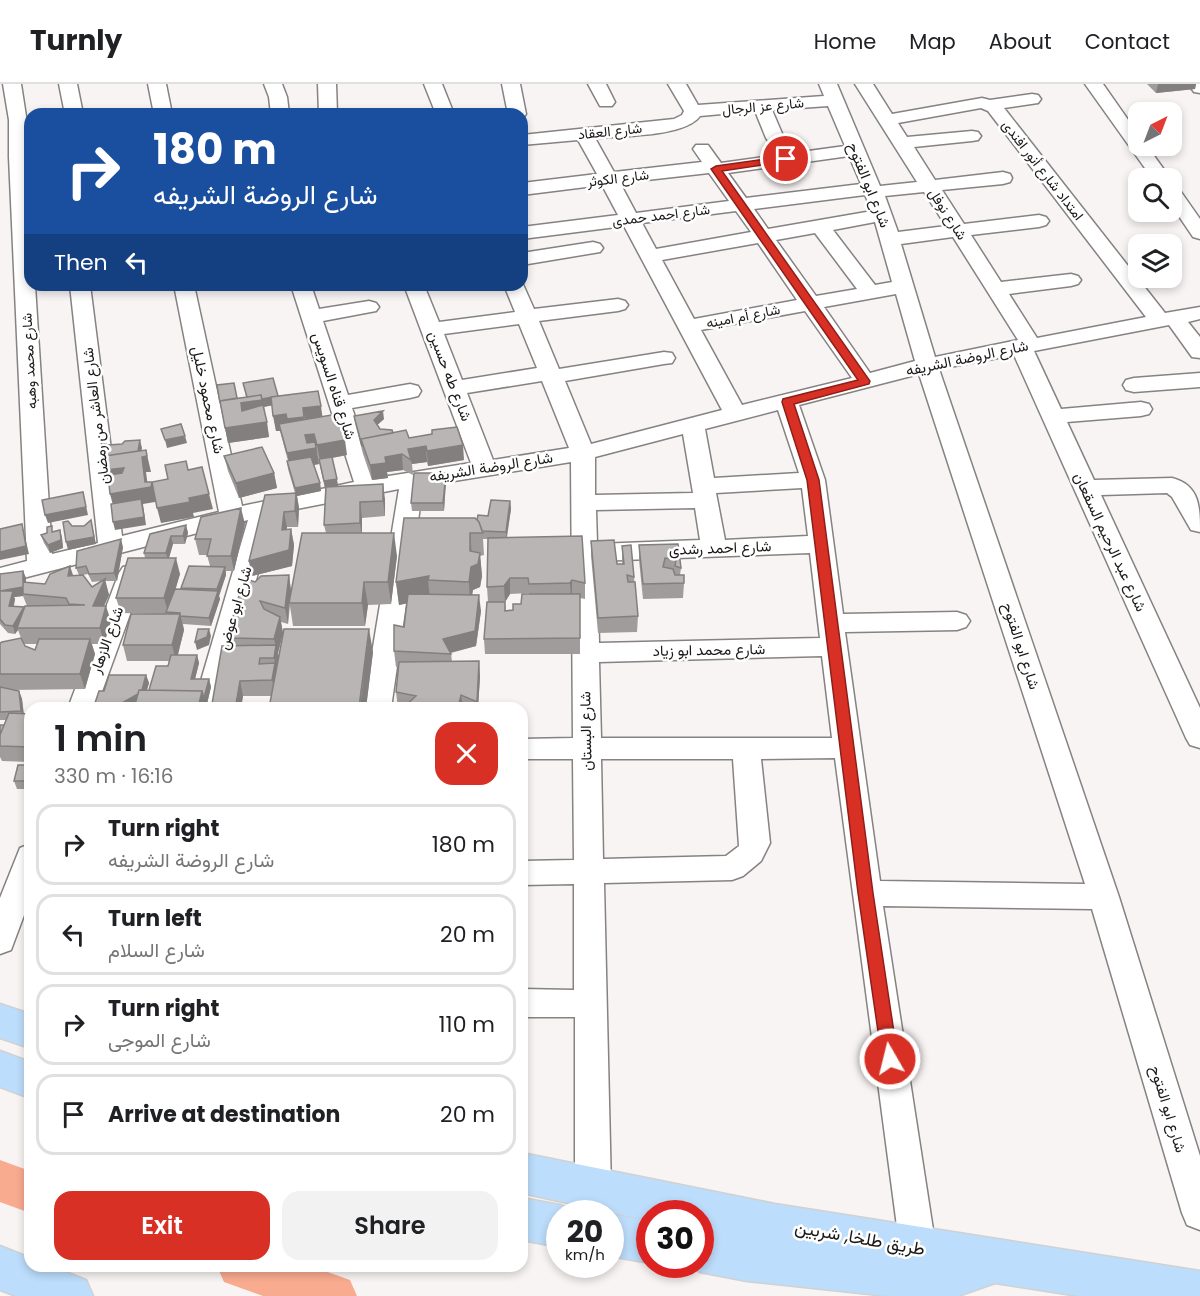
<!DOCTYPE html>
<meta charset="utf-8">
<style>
body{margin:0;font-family:Poppins,Vazirmatn,sans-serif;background:#f2f2f2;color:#202124;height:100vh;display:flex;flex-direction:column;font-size:22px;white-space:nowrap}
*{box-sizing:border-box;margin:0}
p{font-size:20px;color:#757577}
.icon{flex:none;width:33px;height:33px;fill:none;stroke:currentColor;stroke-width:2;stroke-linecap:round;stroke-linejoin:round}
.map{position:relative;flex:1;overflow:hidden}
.panel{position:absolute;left:24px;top:618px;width:504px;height:570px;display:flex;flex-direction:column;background:#fff;border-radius:18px;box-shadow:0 3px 9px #0003}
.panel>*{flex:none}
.hud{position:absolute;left:24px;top:24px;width:504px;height:183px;border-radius:18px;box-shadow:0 3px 9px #0003;background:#1a4fa0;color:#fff;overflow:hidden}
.needle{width:39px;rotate:42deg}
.buttons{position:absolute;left:1128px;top:18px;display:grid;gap:12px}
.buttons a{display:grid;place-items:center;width:54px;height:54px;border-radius:12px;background:#fff;box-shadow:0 3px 9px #0003;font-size:30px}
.speed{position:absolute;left:546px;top:1116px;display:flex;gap:12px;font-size:30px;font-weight:700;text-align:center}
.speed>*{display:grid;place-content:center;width:78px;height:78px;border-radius:50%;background:#fff;box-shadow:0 3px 9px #0003;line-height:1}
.speed small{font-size:15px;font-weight:400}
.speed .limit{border:9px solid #d22;background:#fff;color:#111}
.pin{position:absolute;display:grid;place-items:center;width:51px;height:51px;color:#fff;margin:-26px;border:3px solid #fff;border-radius:50%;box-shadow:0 2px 6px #0007}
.me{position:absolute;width:66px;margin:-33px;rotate:352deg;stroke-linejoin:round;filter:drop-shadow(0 0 4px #0008)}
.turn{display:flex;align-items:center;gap:21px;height:126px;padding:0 30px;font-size:27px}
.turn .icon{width:78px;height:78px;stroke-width:2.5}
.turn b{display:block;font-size:42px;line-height:51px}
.then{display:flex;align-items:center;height:57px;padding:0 30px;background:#0003;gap:12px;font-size:22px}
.round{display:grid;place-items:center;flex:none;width:63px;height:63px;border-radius:18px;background:#f2f2f2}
.head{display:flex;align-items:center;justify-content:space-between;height:102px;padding:0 30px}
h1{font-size:36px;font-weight:600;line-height:45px}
.cta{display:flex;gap:12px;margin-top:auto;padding:12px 30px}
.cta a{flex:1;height:69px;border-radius:18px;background:#d93025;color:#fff;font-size:24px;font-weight:600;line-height:69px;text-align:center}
.cta a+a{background:#f2f2f2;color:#202124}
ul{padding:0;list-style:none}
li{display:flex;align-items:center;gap:18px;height:81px;margin:0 12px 9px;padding:0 18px;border:3px solid #e0e0e0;border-radius:18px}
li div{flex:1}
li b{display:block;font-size:22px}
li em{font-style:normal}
header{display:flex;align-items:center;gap:36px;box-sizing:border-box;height:84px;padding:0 30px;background:#fff;border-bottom:2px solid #e0e0e0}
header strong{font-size:28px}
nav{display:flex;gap:33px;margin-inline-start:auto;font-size:21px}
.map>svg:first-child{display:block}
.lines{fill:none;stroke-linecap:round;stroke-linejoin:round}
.canal{fill:#f9ab8f;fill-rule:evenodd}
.minor-casing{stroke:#868281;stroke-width:3}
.primary-casing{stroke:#d1d1d1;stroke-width:3}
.minor{fill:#fff;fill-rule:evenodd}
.primary{fill:#bcddfb;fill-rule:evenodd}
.wall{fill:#9f9c9b;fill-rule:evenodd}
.shaded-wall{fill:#827f7e}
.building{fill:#b9b5b4;stroke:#827f7e;stroke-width:1.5}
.route{fill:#d93025;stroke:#8d1f18;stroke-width:1.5}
.labels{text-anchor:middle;stroke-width:5;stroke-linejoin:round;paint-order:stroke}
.far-street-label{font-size:14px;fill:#1a1918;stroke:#fff}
.street-label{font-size:15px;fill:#1a1918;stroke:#fff}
.near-street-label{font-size:18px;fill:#1a1918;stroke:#fff}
</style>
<header>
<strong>Turnly</strong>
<nav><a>Home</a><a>Map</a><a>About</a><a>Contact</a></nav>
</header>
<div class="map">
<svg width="1200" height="1212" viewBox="0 0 1200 1212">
<rect width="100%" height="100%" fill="#f8f4f3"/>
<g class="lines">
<path class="canal" d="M0,1076L30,1087V1129L0,1118Z
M217,1182H311L350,1196L357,1212H263L224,1198Z"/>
<g class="minor-casing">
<path id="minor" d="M3,0H21L28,45L30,201H35L52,470L98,459L70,201H90L122,452L219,428L174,201H194L242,422L354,398L291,201H311L319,225L369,217L376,219L379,223L376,227L323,237L348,311L410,300L418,302L421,307L418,312L410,314L352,324L376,394L471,379L404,201H424L439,238L515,228L504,201H522V198L534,225L618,215L625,217L628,221L625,225L618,227L539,237L559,285L664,268L672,269L675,274L672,279L664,280L565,297L591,360L722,326L624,142L522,155V143L618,131L602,101L522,111V99L597,90L578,56L522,61V51L674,35L682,31L684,27L668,0H686L698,21L824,12L819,0H837L880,102L917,98L855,0H873L892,30L982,14L990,16L1032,10L1038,11L1041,15L1038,19L1004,24L1165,229L1200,223V235L1188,238L1200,253V274L1192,273L1169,241L1034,267L1061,325L1141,318L1149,320L1152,325L1149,330L1141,332L1067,338L1094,396L1172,394C1200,401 1200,424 1200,448L1191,446L1172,413L1167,409L1101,411L1200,624V664L1190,661L1186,654L1014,271L939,285L1119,813L1200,1072V1146L1187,1141L1182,1129L1092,825L883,822L936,1165L931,1177L918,1182L905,1177L900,1165L835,674L761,675L770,759L761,777L743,792L732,796L604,799L611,1105L605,1117L593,1121L581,1117L575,1105V933H522V905L574,906V800L522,801V777L574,776L573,675H522V655L573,654L571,378L423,402L391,624H363L399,405L271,430L273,434L221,624H193L248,436L0,500V484L27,477L9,73V36ZM828,22L845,62L721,79L708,61H696L693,65L702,78L614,88L595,54C621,52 685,53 700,32L755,27L766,54L769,58H781L784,54L772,26ZM981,24L988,27L1146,233L1037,254L1009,210L1071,202L1078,200L1081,196L1078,192L1071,190L1001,198L971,151L1039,143L1046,141L1049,137L1046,133L1039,131L964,140L942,106L1003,100L1010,98L1012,94L1010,90L1003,88L935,96L914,63L972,57L978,56L981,52L978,48L972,47L907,53L898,39ZM849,72L861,100L746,114L728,89ZM709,89L729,117L636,129L620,99ZM924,108L946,142L898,148L885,112ZM865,111L872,127L768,145L754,125ZM736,127L751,148L656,165L642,139ZM875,138L892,198L875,201L833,146ZM815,149L857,205L816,212L776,156ZM953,153L1018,256L935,273L901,160ZM758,159L797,216L694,235L662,176ZM896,210L915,277L870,289L824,223ZM805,227L852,294L742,321L701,246ZM519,240L537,284L462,296L444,250ZM919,290L1085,800L880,797L845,548L957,546L966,543L970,537L966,531L957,528L843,530L825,396L799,321ZM542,297L569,364L493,376L467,309ZM778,326L799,389L714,394L705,345ZM683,350L693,409L595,411V373ZM802,404L808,452L725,456L716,409ZM695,424L700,456L597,460L596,426ZM810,469L820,554L599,559L597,477ZM822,572L832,654H601L599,578ZM601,675H733L739,762L726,772L603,775Z
M59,0H77L83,30H65Z
M148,0H166L172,30H154Z
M264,0H282L287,13L289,30H271L269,13Z
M318,0H336L337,30H319Z
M424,0H442L454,30H436Z
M502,0H520L526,30L523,34L522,30H508Z
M588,0H606L615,18L612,22H600Z
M1085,0H1103L1138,50V62H1147L1170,94H1152Z
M1188,0H1200V9L1194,8Z
M1172,103L1179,105L1200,135V155L1193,153L1172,122Z
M593,158L600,160L603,164L600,168L522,181V169Z
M1200,289V303L1134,308L1126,306L1123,301L1126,296L1134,294Z
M132,481L141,483L145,489L96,624H68L119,489L123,483Z
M30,760V815L11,866L0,870V814L20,764Z"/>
</g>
<g class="primary-casing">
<path id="primary" d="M0,920L30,930V964L0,954Z
M0,967L30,978V1014L0,1003Z
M522,1069L775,1120L1200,1187V1212H1079L995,1199L958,1212H888L747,1197L700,1188L684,1180H700V1130H650V1137L522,1109Z
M522,1114L560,1121L575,1127L576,1130H560V1163L522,1156Z
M610,1130L650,1137V1179L610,1172Z
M0,1162L30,1174V1182H50L86,1196L93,1212H16L0,1206Z"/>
</g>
<use href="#minor" class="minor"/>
<use href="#primary" class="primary"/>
</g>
<path class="wall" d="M1147,0H1196L1195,5L1156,9Z
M243,299L278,312L322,333L347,371L332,374L338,402L385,415V432L362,434V449L397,472L391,520L368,521L365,542H293L290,522L288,540L281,538L283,549L278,569L279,573L373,568L366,624H269L272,612H243L241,624H213L212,620L229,562L227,554L255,498L289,491L291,507L326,449L324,441L325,405L317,368L319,380L314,381L320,399L321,407L297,412L299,424L298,443H287V445H291L294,461L292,482L252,492L249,477L295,409L288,385L287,377H288L280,347H276L272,321L264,323L269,353L228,359L225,344L237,314L246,313Z
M354,332L384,335L377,341L380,345L409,354L464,376L428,382L427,378L412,380L413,391L403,386L387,388L388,394L372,396L363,370L355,339Z
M224,372L274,389L277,404L239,414L228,387Z
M446,389V397L444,427H412L411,419Z
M510,417L511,425L507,454L585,499V515L580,514V570H485L484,555L488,518L487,503L488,455H483L484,471L480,472L482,492L480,503L473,506L472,511L481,527L476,562L451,569L452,578L479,577L480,593L478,624H398L396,608L399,583H396L394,567L404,543L407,519L399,521L396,498L477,436L488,432ZM529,509V510L521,520L513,526L506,527L505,518L510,510Z
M245,440L234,487H226V491L219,512L220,515L211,542L183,540L184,546L178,571H197L199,579L195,595H209L211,603L206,624L135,621L129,624H97L95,619L104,607L146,591L149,599L147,606H149L168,582L170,577H127L123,561L167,530L121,529L116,514L145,474L144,469L186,441L188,449L185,460H173L169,474L180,490L175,505L182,506L181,504L210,482L207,471H199L195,455Z
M60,446L62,454L63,464L50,469L44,459L41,451Z
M591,457L617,480H622V462L634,493L638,532L637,548L598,549L591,472Z
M678,460L681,484L680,491L684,499L683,514L643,515L639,476V461Z
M123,463L117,497H105L109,511L104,522L111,537L104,560H92L95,570L85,605L12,606L19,607L22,615L24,630H30V678L2,677L0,673V641H4L6,636H0V559L21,554L18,546L15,550L8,549L0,540V490L23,487L26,494V499L45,500L74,492L79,491L76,484ZM88,490L92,498L101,497L92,503L83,491ZM23,512L27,522L24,523L14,522L15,515L14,513ZM24,560H37L35,566L25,562Z
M30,681V705H17L14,697Z"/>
<path class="shaded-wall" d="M1158,0H1196L1195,5L1156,9Z
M278,312L280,320L263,323L244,335L241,319Z
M321,322L323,337L306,339L303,324Z
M383,327L384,335L375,343L374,336Z
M286,330L289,346L279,340L280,347H276L273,332Z
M304,333L307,348L289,351L287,335Z
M267,338L269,353L228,359L225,344Z
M314,350L319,380L290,385L287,369L305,351Z
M185,352L187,359L167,364L165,356Z
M140,356L142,364L140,376L138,368Z
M345,356L347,371L320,376L317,361Z
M463,361L464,376L428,382L427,367Z
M426,362L427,378L412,380L408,365Z
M146,366L151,388H146L148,403L152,398L156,414L155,418L143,420L146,441L115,446L113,438L114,425L110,410L142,373Z
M402,370L403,386L387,388L388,394L372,396L370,381L385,373Z
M125,376L128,399L109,402L105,386Z
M274,389L277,404L239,414L236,399Z
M446,389V397L444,427L443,419Z
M337,395L338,402L325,405L324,397Z
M320,399L321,407L297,412L299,424L298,443L295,427L296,412L295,404Z
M383,400L385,415V432L383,417Z
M83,408L88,431L48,439L45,431Z
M209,410L213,425L193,429L194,433L161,439L157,424L189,414Z
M510,417L511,425L506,456V448Z
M360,418L362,434V455L360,439Z
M241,424L245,440L234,487L231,472Z
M284,428L287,443L285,461L282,446Z
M91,436L96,460L68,466L66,458Z
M22,440L29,470L0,476V468Z
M186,441L188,449L185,460L183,452Z
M291,445L294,461L292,482L252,492L249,477Z
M60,446L62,454L63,464L50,469L48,461Z
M394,449L397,472L391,520L388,498Z
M470,449L472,472L480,469L482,492L480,503L473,506L470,521L469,498Z
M171,452L173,460L168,477L166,469Z
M121,455L123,463L117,497L114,489Z
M176,474L180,490L169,528H168L164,514Z
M70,482L75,497L68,492Z
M225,483L226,491L219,512L220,515L211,542L209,534L218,508L217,505Z
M23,487L26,494L25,511L23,510V512L14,513L15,515L12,529L0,515V507Z
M289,491L291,507L289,519L288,540L285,524Z
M429,492L428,496L430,515L399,521L396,498Z
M510,494V510L505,518L504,502Z
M105,495L109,511L97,537L93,522Z
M572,496V512L571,514L570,499Z
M364,498L368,521L365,542L362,519Z
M479,511L481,527L476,562L445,570L443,555Z
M106,522L111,537L104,560L100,544Z
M24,523L17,544L18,546L15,550L13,542Z
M180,530L184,546L176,577L172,561Z
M280,533L283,549L278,569L279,576L277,589L274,574L276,563L274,555Z
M209,545L211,552L209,561L197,566L195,558Z
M369,545L373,568L366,624H360Z
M90,555L95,570L85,605L80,590Z
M197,571L199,579L193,603L191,595Z
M479,577L480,593L478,624H477Z
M275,579L278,595L276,612L272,596Z
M146,591L149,599L144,616L129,624H121L122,619Z
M209,595L211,603L206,624H198L202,607Z
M240,597L243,612L241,624H237L236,620Z
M19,607L22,615L24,635L21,627Z
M461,611L463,624H458Z"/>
<path class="building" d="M273,294L278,312L262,315L261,311L247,313L243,299Z
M234,299L237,314L220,317V319L217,301Z
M318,307L321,322L303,324L304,333L287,335L286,330L273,332L271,313Z
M261,311L262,316L241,319L242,327L263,321L267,338L225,344L220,317Z
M383,327L374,336L380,345L392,346L393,349L361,355L362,362L354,332Z
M337,330L345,356L317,361L314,350L305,351L307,359L315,358L316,364L287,369L279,340Z
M181,340L185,352L165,356L161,345Z
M457,343L463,361L427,367L426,362L408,365L411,376L402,370L385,373L386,379L370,381L361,355L406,346L409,354L432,350V346Z
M140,356L138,367L105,372L101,358L108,361L122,360L125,357Z
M262,363L274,389L236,399L224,372Z
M146,366L147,372L142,373L145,398H152L151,403L110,410L108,391L122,389L124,384L105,386V372Z
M311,373L320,399L295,404L287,377Z
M332,373L337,395L324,397L319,375Z
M186,377L188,386L202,383L209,410L189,414L190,418L157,424L152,398L168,395L165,381Z
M414,389H446L443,419H411Z
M383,400V417L360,418V439L324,441L326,403Z
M83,408L86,423L45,431L42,416Z
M296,409L295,427L284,428L282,446L291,445L289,466L249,477L265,411Z
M141,415L144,433L113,438L111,420Z
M491,416L510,417L506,448L482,447L479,438L477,436L478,431L488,432Z
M241,424L231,472H207L211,455H195L201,433Z
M404,434H475L479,438L483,449H470V467L480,469L478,480L471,483L469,498L428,496L429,492L396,498Z
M91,436L94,453L66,458L63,438L68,437L72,442H84Z
M22,440L26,462L0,468V445Z
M186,441L183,452H171L166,469H144L150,450Z
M52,442V448L60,446L61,456L48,461L41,451L47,449V443Z
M302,449H394L388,498H364L362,519H289Z
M582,452L585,499L572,496L570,499L529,500L528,494H510L504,502L487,503L488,454Z
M121,455L114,489L89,490L86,482L76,484L77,467Z
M614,456L617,480H624L622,462L631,461L634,493L627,491L628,498H635L638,532L598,534L591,457Z
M678,460L681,484L675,482L676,476L665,474L663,483L673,485L675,491H684V499L643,500L639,461Z
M128,474H176L164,514H116Z
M70,482L68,492L83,491L92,503L105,495L93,522H106L100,544H17L25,522L85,521L69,520L66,514L23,510V498L45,500L50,490Z
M189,482L225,483L217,505L181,504Z
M23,487V503L0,507V490Z
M289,491L285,524L260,517L264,525L280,533L274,555L227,554L244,494L255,498L261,492Z
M175,505L218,507L209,534L180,532V529L166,528Z
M0,507H13L9,522L24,523L13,542L5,541L0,535Z
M408,510L479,511L475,547L443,555L451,570L394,567V541L404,543Z
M522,510H580V554L484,555L487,518H505V527L513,526V520H521Z
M131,530H180L172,561H123Z
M198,545H209L207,553L195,558Z
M284,545H369L359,623L269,624Z
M21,554L25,562L35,566L39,555H90L80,590H0V559L2,558Z
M276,561L274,574H260L259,580L275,579L272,596L240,597L236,620H212L222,562Z
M171,571H197L191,595H209L204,614L202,607L149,606L156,582H168Z
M479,577L477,618L461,611L458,624H403L416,612L396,608L399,578Z
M109,591H146L142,606H139L138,610L122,619L121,624H114L112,619H95L99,607H104Z
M0,603L19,607L21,627L0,628Z
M139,606L202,607L198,624H134Z
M9,629L30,630V663L0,662V651Z
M0,641H4L0,651Z
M18,681H30V697H14Z"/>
<path class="route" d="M786,72L789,73V77L722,87L870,297L869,300L794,320L819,396L873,809L898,975L896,980L890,983L884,980L882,975L858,809L807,396L782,318L783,315L858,296L711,85L716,82Z"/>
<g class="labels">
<g class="far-street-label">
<text transform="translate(763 22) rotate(-5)" y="5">شارع عز الرجال</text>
<text transform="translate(610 47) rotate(-6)" y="5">شارع العقاد</text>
<text transform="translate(1043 86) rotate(52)" y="5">امتداد شارع أنور افندى</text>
<text transform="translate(618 94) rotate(-7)" y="5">شارع الكوثر</text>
<text transform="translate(948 130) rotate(57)" y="5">شارع نوفل</text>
<text transform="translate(661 131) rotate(-7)" y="5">شارع احمد حمدى</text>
<text transform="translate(743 232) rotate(-11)" y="5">شارع أم امينه</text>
<text transform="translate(29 277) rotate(-93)" y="5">شارع محمد وهبه</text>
</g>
<g class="street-label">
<text transform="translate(869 101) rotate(68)" y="5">شارع ابو الفتوح</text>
<text transform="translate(967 274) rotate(-12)" y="5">شارع الروضة الشريفه</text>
<text transform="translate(450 292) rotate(69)" y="5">شارع طه حسين</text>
<text transform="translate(334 302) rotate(72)" y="5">شارع قناه السويس</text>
<text transform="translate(208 316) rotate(78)" y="5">شارع محمود خليل</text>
<text transform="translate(96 332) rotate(-97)" y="5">شارع العاشر من رمضان</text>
<text transform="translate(491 383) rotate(-9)" y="5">شارع الروضة الشريفه</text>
<text transform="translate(1110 458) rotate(65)" y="5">شارع عبد الرحيم السقعان</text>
<text transform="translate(720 464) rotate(-2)" y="5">شارع احمد رشدى</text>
<text transform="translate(235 524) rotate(-74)" y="5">شارع ابو عوض</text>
<text transform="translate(107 556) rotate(-70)" y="5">شارع الازهار</text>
<text transform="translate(1021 562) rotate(72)" y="5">شارع ابو الفتوح</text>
<text transform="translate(709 566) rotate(-1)" y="5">شارع محمد ابو زياد</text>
<text transform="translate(586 647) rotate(-91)" y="5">شارع البستان</text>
<text transform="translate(1168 1025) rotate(73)" y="5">شارع ابو الفتوح</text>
</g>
<g class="near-street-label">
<text transform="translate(860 1154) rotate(10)" y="6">طريق طلخا, شربين</text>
</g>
</g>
</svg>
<div class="buttons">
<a><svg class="needle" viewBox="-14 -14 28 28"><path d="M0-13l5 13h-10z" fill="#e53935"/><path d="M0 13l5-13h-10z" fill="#757577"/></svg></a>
<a><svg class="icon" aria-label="search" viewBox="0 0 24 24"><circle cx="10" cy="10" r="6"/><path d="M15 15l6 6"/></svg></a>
<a><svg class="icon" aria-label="layers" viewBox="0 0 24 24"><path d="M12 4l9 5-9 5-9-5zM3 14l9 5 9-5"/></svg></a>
</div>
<div class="speed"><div>20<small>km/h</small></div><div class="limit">30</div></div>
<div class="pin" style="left:786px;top:75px;background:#d93025"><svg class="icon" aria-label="arrive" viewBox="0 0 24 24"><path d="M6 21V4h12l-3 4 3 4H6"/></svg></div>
<svg class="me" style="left:890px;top:975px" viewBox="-20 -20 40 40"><circle r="17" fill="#d93025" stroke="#fff" stroke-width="3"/><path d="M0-11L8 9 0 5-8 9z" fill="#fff"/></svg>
<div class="hud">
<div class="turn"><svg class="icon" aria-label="right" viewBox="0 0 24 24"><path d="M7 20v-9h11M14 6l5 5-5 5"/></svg><div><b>180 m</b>شارع الروضة الشريفه</div></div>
<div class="then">Then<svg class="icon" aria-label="left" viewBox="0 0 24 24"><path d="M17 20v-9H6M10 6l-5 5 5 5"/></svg></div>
</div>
<section class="panel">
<div class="head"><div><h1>1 min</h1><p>330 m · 16:16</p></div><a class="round" style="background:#d93025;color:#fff"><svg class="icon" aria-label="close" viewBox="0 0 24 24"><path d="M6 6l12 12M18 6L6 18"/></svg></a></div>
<ul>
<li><svg class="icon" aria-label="right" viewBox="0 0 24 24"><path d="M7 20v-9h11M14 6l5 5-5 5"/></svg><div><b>Turn right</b><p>شارع الروضة الشريفه</p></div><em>180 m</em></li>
<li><svg class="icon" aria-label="left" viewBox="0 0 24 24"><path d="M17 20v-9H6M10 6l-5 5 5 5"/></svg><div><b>Turn left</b><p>شارع السلام</p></div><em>20 m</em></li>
<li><svg class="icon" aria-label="right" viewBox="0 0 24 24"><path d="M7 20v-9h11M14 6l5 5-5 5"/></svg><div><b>Turn right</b><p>شارع الموجى</p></div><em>110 m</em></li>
<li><svg class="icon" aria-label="arrive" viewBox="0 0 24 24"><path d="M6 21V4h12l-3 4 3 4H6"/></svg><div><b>Arrive at destination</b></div><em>20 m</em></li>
</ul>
<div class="cta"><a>Exit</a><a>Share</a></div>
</section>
</div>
